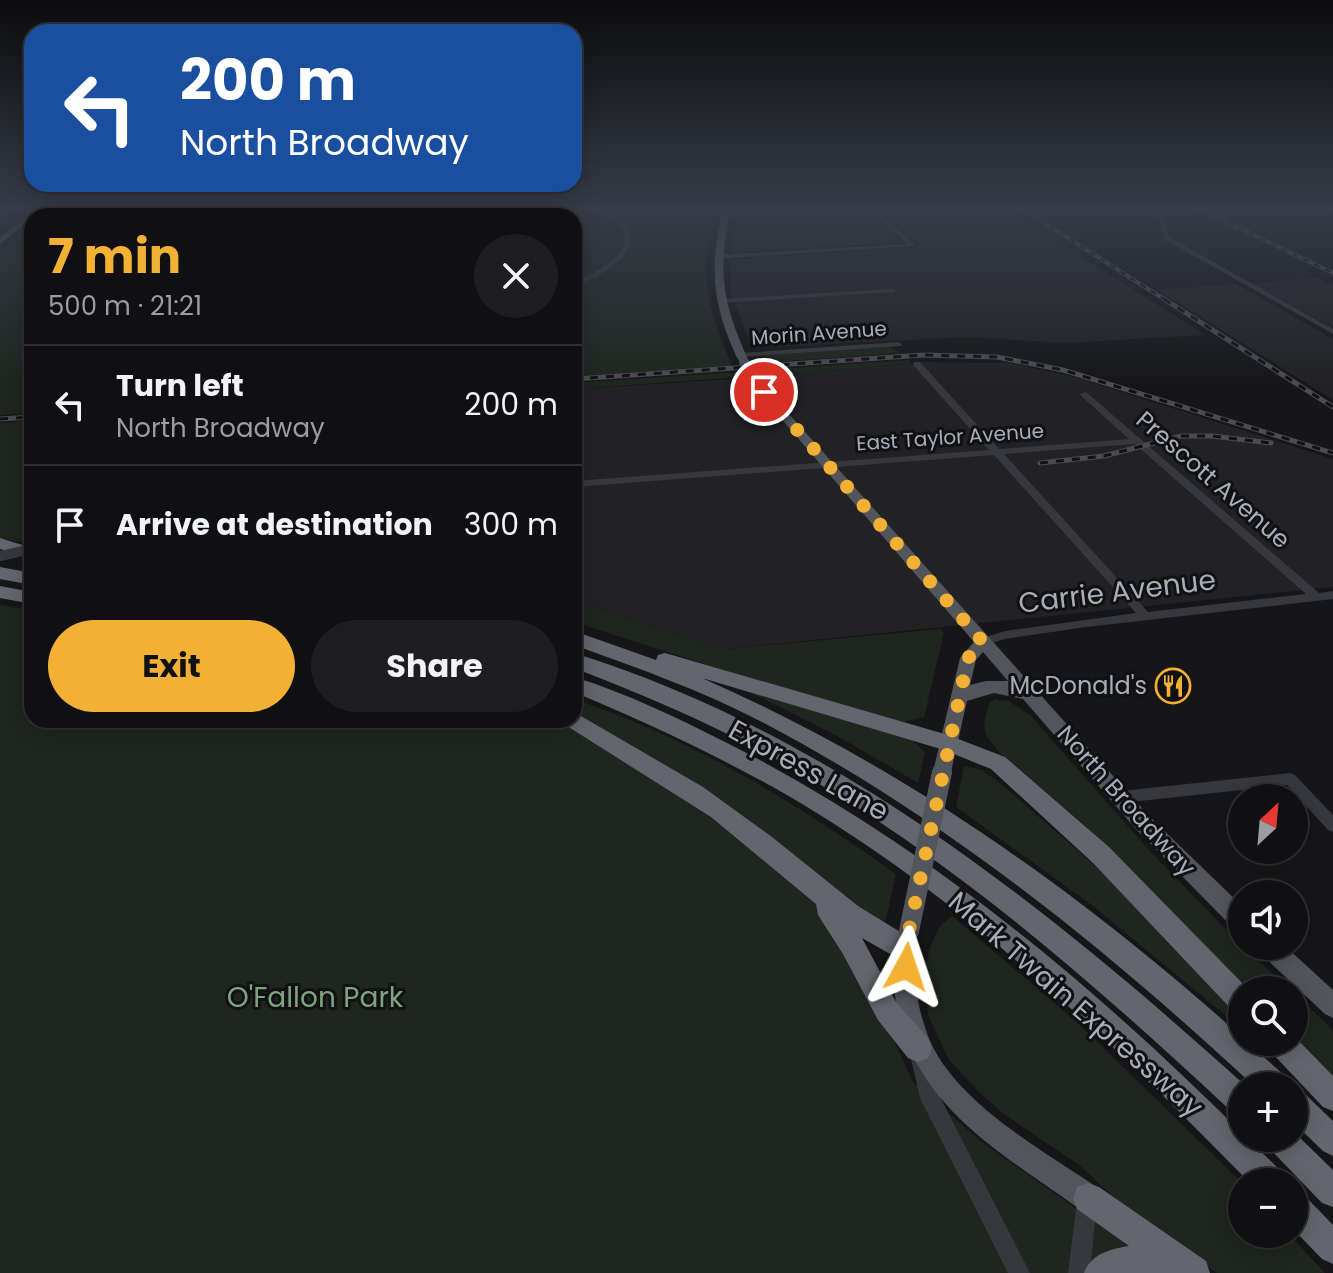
<!DOCTYPE html>
<meta charset="utf-8">
<style>
body{margin:0;font-family:Poppins,sans-serif;background:#1e1e20;color:#f1f3f6;height:100vh;display:flex;flex-direction:column;font-size:30px;white-space:nowrap}
*{box-sizing:border-box;margin:0}
p{font-size:26px;color:#9c9d9f}
.icon{flex:none;width:44px;height:44px;fill:none;stroke:currentColor;stroke-width:2;stroke-linecap:round;stroke-linejoin:round}
.map{position:relative;flex:1;overflow:hidden}
.sheet{position:absolute;left:24px;top:208px;width:558px;height:520px;display:flex;flex-direction:column;background:#101012;border-radius:24px;box-shadow:0 4px 20px #0003,0 0 0 2px #303032}
.sheet>*{flex:none}
.banner{position:absolute;left:24px;top:24px;width:558px;height:168px;border-radius:24px;box-shadow:0 4px 20px #0003,0 0 0 2px #303032;background:#1a4fa0;color:#fff;overflow:hidden}
.needle{width:52px;rotate:26deg}
.controls{position:absolute;left:1228px;top:784px;display:grid;gap:16px}
.controls a{display:grid;place-items:center;width:80px;height:80px;border-radius:50%;background:#101012;box-shadow:0 4px 20px #0003,0 0 0 2px #303032;font-size:40px}
.pin{position:absolute;display:grid;place-items:center;width:68px;height:68px;color:#fff;margin:-34px;border:4px solid #fff;border-radius:50%;box-shadow:0 2px 8px #0007}
.me{position:absolute;width:88px;margin:-44px;rotate:5deg;stroke-linejoin:round;filter:drop-shadow(0 0 6px #0008)}
.turn{display:flex;align-items:center;gap:28px;height:168px;padding:0 24px;font-size:36px}
.turn .icon{width:104px;height:104px;stroke-width:2.5}
.turn b{display:block;font-size:56px;line-height:68px}
.round{display:grid;place-items:center;flex:none;width:84px;height:84px;border-radius:42px;background:#1e1e20}
.headline{display:flex;align-items:center;justify-content:space-between;height:136px;padding:0 24px}
h1{font-size:48px;font-weight:700;line-height:60px;color:#f2b134}
.primary-button{display:flex;gap:16px;margin-top:auto;padding:16px 24px}
.primary-button a{flex:1;height:92px;border-radius:48px;background:#f2b134;color:#111;font-size:32px;font-weight:700;line-height:92px;text-align:center}
.primary-button a+a{background:#1e1e20;color:#f1f3f6}
ul{padding:0;list-style:none}
li{display:flex;align-items:center;gap:24px;height:120px;padding:0 24px;border-top:2px solid #303032}
li div{flex:1}
li b{display:block;font-size:30px}
li em{font-style:normal}
.map>svg:first-child{display:block}
.built{fill:#222225}
.green{fill:#1e261f}
.lines{fill:none;stroke-linecap:round;stroke-linejoin:round}
.stream{stroke:#2c353c;stroke-width:2}
.minor{fill:#37383d;fill-rule:evenodd}
.major{fill:#53555c;fill-rule:evenodd}
.highway{fill:#63666e;fill-rule:evenodd}
.rail-far1-casing{stroke:#4a4c52;stroke-width:4}
.rail-casing{stroke:#4a4c52;stroke-width:5}
.rail-far1{stroke:#111113;stroke-width:2;stroke-dasharray:6;stroke-linecap:butt}
.rail{stroke:#111113;stroke-width:3;stroke-dasharray:8;stroke-linecap:butt}
.minor-bridge{stroke:#37383d;stroke-width:10}
.major-bridge-far1{stroke:#53555c;stroke-width:10}
.major-bridge{stroke:#53555c;stroke-width:20}
.route{stroke:#f2b134;stroke-width:14;stroke-dasharray:0 25.2}
.labels{text-anchor:middle;stroke-width:6;stroke-linejoin:round;paint-order:stroke}
.far-street-label{font-size:20px;fill:#a8adb8;stroke:#111113}
.street-label{font-size:24px;fill:#a8adb8;stroke:#111113}
.poi-label{font-size:24px;fill:#a8adb8;stroke:#111113;text-anchor:end}
.near-street-label{font-size:28px;fill:#a8adb8;stroke:#111113}
.near-park-label{font-size:28px;fill:#7fa381;stroke:#111113}
</style>
<div class="map">
<svg width="1333" height="1273" viewBox="0 0 1333 1273">
<rect width="100%" height="100%" fill="#161618"/>
<path class="built" d="M741,207H862L900,241L899,243L730,252Z
M877,207H1003L1205,335L1064,343L968,337L753,348L731,296L730,260L921,246Z
M1317,278L1333,285V328L1250,283Z
M1236,284L1333,339V400L1158,290Z
M924,362L1010,363L1075,377L1333,459V587L726,649L574,601V389L778,376Z"/>
<path class="green" d="M56,207H719C715,223 709,240 707,256C702,293 718,333 732,366L574,376V216H45Z
M32,226V413L0,415V251Z
M889,347L901,353L760,363L759,359L766,355Z
M909,360L911,363L778,376H767L764,370Z
M737,372L740,377L574,389V383Z
M32,421V538L17,542L0,538V423Z
M574,601L726,649L941,629L944,633L924,717L902,722L848,710L574,622Z
M0,605L32,610V720H561C601,741 638,766 676,791C726,825 780,860 819,907L885,1022L913,1082L983,1143L1168,1273H0Z
M732,683L913,741L925,752L918,783L837,736Z
M574,699C690,738 797,803 896,874L886,919L881,923L574,716Z
M995,699L1009,701L1030,715L1148,849L1242,946L1291,990H1247L1087,827L999,752L987,737L984,725L989,703Z
M964,766L982,770L999,782L1133,899L1242,1013V1029L1093,906L956,807Z
M952,916L1078,1023L1242,1183V1234H1289L1325,1273H1217L1131,1213L1079,1165L1004,1114L979,1092L949,1060L929,1017L925,1001L926,964L931,945L940,926Z
M1294,993L1333,1030V1081L1294,1040Z"/>
<g class="lines">
<path class="stream" d="M207,207L223,211L219,216"/>
<path class="minor" d="M241,207H247L249,216H243Z
M589,207C599,207 610,211 618,218C655,248 600,277 574,286V282C592,275 639,252 621,226C614,216 599,213 589,207Z
M867,207H873L914,244V246L716,259L713,257L716,255L907,244Z
M1157,207H1163L1169,237L1333,329V334L1164,239Z
M0,221L26,220L29,222L0,225Z
M893,289L895,290V292L720,303L717,301L720,299Z
M898,342L902,344L901,346L741,357L737,355L741,353Z
M914,362H920L999,449L1129,439L1079,394L1086,392L1319,593L1333,591V599L1086,627L1005,639L983,646L977,642L979,639L1005,631L1136,613L994,455L574,487V481L989,450L914,366ZM1135,444L1306,594L1148,612L1004,454Z
M1290,773L1295,775L1333,815V832L1328,830L1287,785L1121,803L1116,801L1114,797L1116,793L1121,791Z
M920,1050L927,1052L936,1089L1030,1273H1008L920,1098L911,1059L913,1052Z
M1087,1191L1094,1194L1097,1201L1090,1273H1068L1077,1201L1080,1194Z"/>
<path class="major" d="M723,207H731C717,273 722,301 749,362L744,365C736,360 733,348 729,339C710,291 712,257 723,207Z
M29,215L35,216L0,244V238Z
M746,371H754L780,404L1149,816L1242,906V932L1234,929L1135,828L1023,699L994,693L967,701L951,772L949,778L942,780L935,778L933,772L960,658L974,642L772,408L745,373ZM983,652L1008,681H986L970,685L976,660Z
M907,933L915,936C922,953 916,973 917,991C918,1003 921,1016 925,1027C945,1097 1041,1149 1098,1188L1102,1198L1098,1208L1088,1212L1078,1208C1003,1154 917,1108 897,1009C893,987 891,957 899,936Z
M1258,946H1285L1333,990V1018L1325,1014L1261,954Z"/>
<path class="highway" d="M0,538L32,548V559L0,549Z
M0,567L32,573V585L0,579Z
M0,586L32,592V604L0,598Z
M574,631L656,660L658,655L665,653L948,735L1005,757L1109,847L1249,990H1242V1015L1233,1011L1093,863L991,769L944,750L702,678C904,767 1078,890 1242,1037V1042H1247L1285,1076L1289,1086H1254C1104,947 946,819 764,723C703,691 638,668 574,645Z
M574,653C832,733 1048,908 1246,1086H1242V1116L1232,1112C1085,975 931,839 751,746C694,716 634,691 574,668Z
M574,677C626,693 676,717 725,742C920,840 1088,980 1242,1133V1138H1247L1281,1171L1285,1182H1249C1102,1032 945,881 760,780C699,747 638,719 574,692Z
M574,712L703,787L772,837L858,906L915,941L919,950L915,959L906,963L862,938L896,1002L928,1038L932,1048L928,1058L918,1062L908,1058L878,1020L843,954L818,915L816,904L711,817L567,726L564,720H574Z
M1294,1036L1333,1076V1111L1323,1107L1271,1052L1267,1042H1294Z
M1294,1089L1304,1093L1333,1121V1156L1323,1151L1294,1123Z
M1294,1132L1333,1170V1207L1322,1203L1269,1148L1264,1138H1294Z
M1088,1183L1099,1187L1206,1261L1210,1273H1084C1091,1254 1110,1249 1129,1246L1077,1209L1073,1198L1077,1187Z
M1294,1191L1305,1196L1333,1225V1264L1322,1259L1294,1230Z"/>
<g class="rail-far1-casing">
<path id="rail-far1" d="M1019,207L1167,301
M1195,207L1333,273"/>
</g>
<g class="rail-casing">
<path id="rail" d="M1164,299L1333,407
M574,379L923,355L997,357L1063,370L1333,453
M0,419L32,417
M1040,463L1104,456L1181,436H1212L1271,443"/>
</g>
<use href="#rail-far1" class="rail-far1"/>
<use href="#rail" class="rail"/>
<path class="minor-bridge" d="M0,556L32,549"/>
<path class="major-bridge-far1" d="M744,362L750,373"/>
<path class="major-bridge" d="M909,931L942,772"/>
</g>
<linearGradient id="sky" x2="0" y2="1"><stop stop-color="#0c0c0d"/><stop offset="0.54" stop-color="#363c48"/><stop offset="1" stop-color="#363c48" stop-opacity="0"/></linearGradient>
<rect width="1333" height="386" fill="url(#sky)"/>
<g class="lines">
<path class="route" d="M764,392L983,642L968,658L909,931L906,967"/>
</g>
<defs>
<g id="restaurant-ring" transform="scale(1.8)"><circle r="9.5" fill="#111113" stroke="#f2b134" stroke-width="1.5"/><path d="M-5-6h1v4h1v-4h1v4h1v-4h1v5L-1.5 .5V6h-2V.5L-5-1ZM5-6V6H3V1.5H1.5Q1.5-4 5-6Z" fill="#f2b134"/></g>
</defs>
<g fill-rule="evenodd">
<use href="#restaurant-ring" x="1173" y="686"/>
</g>
<g class="labels">
<g class="far-street-label">
<text transform="translate(819 333) rotate(-4)" y="7">Morin Avenue</text>
<text transform="translate(950 437) rotate(-4)" y="7">East Taylor Avenue</text>
</g>
<g class="street-label">
<text transform="translate(1213 480) rotate(41)" y="8">Prescott Avenue</text>
<text transform="translate(1126 801) rotate(48)" y="8">North Broadway</text>
</g>
<g class="poi-label">
<text x="1147" y="694">McDonald's</text>
</g>
<g class="near-street-label">
<text transform="translate(1117 591) rotate(-7)" y="10">Carrie Avenue</text>
<text transform="translate(809 770) rotate(29)" y="10">Express Lane</text>
<text transform="translate(1076 1004) rotate(41)" y="10">Mark Twain Expressway</text>
</g>
<g class="near-park-label">
<text x="315" y="1007">O'Fallon Park</text>
</g>
</g>
</svg>
<div class="controls">
<a><svg class="needle" viewBox="-14 -14 28 28"><path d="M0-13l5 13h-10z" fill="#e53935"/><path d="M0 13l5-13h-10z" fill="#9c9d9f"/></svg></a>
<a><svg class="icon" aria-label="sound" viewBox="0 0 24 24"><path d="M4 9h4l5-4v14l-5-4H4zM17 9q2 3 0 6"/></svg></a>
<a><svg class="icon" aria-label="search" viewBox="0 0 24 24"><circle cx="10" cy="10" r="6"/><path d="M15 15l6 6"/></svg></a>
<a>+</a>
<a>−</a>
</div>
<div class="pin" style="left:764px;top:392px;background:#d93025"><svg class="icon" aria-label="arrive" viewBox="0 0 24 24"><path d="M6 21V4h12l-3 4 3 4H6"/></svg></div>
<svg class="me" style="left:906px;top:967px" viewBox="-20 -20 40 40"><path d="M0-17L14 15 0 8-14 15z" fill="#f2b134" stroke="#fff" stroke-width="4"/></svg>
<div class="banner">
<div class="turn"><svg class="icon" aria-label="left" viewBox="0 0 24 24"><path d="M17 20v-9H6M10 6l-5 5 5 5"/></svg><div><b>200 m</b>North Broadway</div></div>
</div>
<section class="sheet">
<div class="headline"><div><h1>7 min</h1><p>500 m · 21:21</p></div><a class="round"><svg class="icon" aria-label="close" viewBox="0 0 24 24"><path d="M6 6l12 12M18 6L6 18"/></svg></a></div>
<ul>
<li><svg class="icon" aria-label="left" viewBox="0 0 24 24"><path d="M17 20v-9H6M10 6l-5 5 5 5"/></svg><div><b>Turn left</b><p>North Broadway</p></div><em>200 m</em></li>
<li><svg class="icon" aria-label="arrive" viewBox="0 0 24 24"><path d="M6 21V4h12l-3 4 3 4H6"/></svg><div><b>Arrive at destination</b></div><em>300 m</em></li>
</ul>
<div class="primary-button"><a>Exit</a><a>Share</a></div>
</section>
</div>
